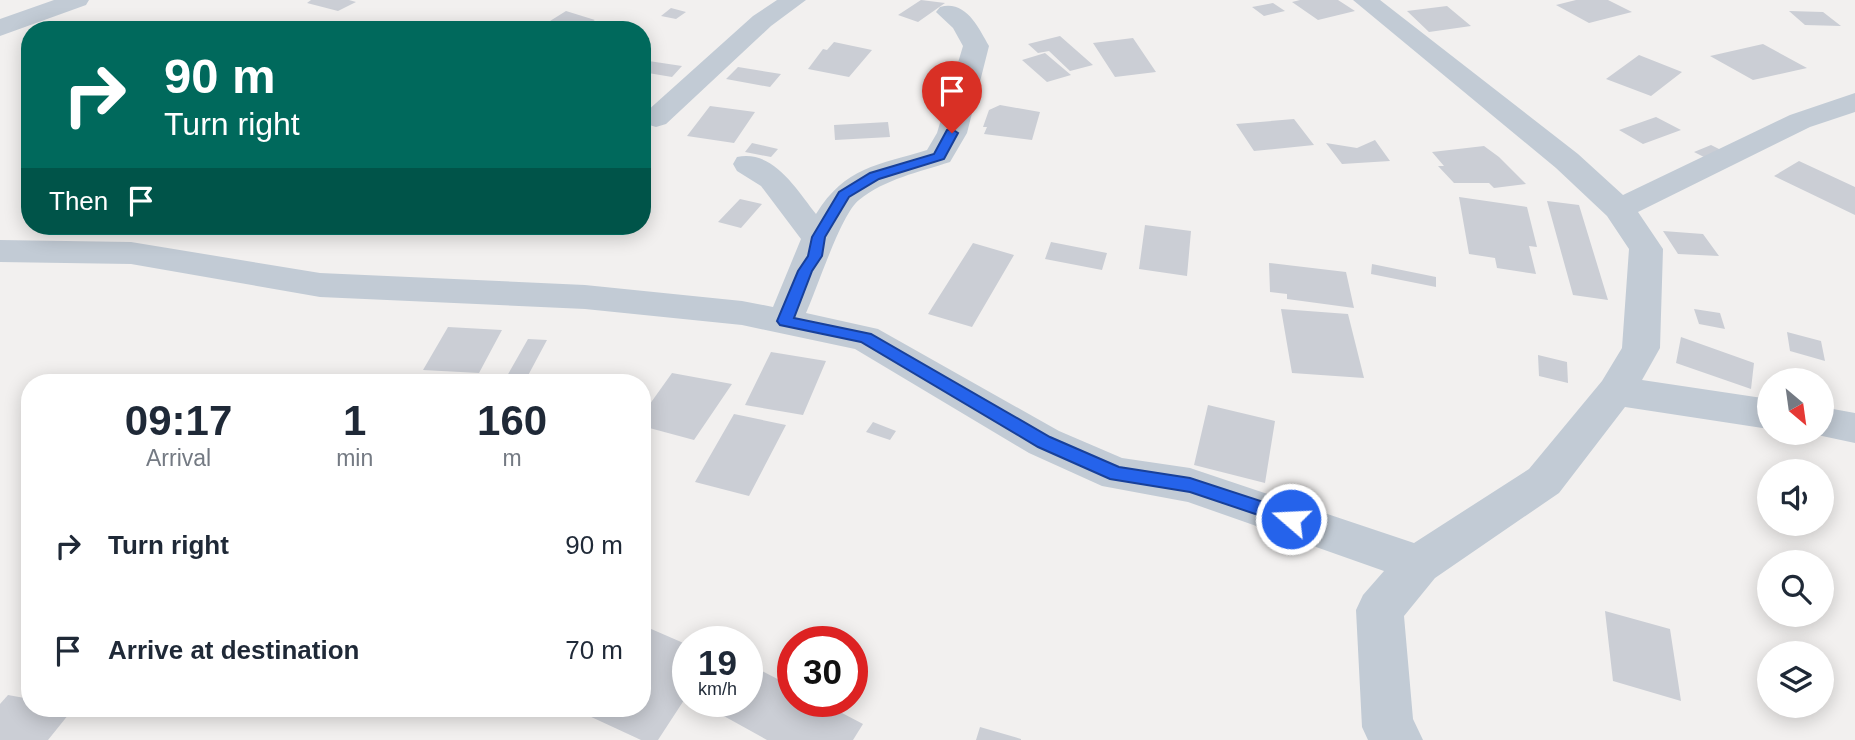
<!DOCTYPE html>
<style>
body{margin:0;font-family:Helvetica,sans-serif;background:#f6f6f7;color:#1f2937;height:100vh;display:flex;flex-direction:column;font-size:26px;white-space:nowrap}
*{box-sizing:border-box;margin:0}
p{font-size:23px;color:#747a83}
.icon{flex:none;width:38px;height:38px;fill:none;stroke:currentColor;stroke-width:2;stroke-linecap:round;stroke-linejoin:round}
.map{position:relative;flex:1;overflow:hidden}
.details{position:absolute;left:21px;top:374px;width:630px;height:343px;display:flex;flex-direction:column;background:#fff;border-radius:28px;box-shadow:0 4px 18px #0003}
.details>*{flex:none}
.banner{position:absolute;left:21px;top:21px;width:630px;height:214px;border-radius:28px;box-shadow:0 4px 18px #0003;background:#00695c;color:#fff;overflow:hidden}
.needle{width:46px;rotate:151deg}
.controls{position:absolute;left:1757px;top:368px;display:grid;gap:14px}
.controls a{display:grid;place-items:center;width:77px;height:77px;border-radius:50%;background:#fff;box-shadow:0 4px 18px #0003;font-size:35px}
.speed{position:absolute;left:672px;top:626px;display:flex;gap:14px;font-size:35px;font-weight:700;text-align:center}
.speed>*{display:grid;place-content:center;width:91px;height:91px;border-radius:50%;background:#fff;box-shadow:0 4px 18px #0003;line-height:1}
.speed small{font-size:18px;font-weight:400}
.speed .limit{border:10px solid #d22;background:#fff;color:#111}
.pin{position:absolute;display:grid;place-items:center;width:60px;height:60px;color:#fff;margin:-72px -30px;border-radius:50% 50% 50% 0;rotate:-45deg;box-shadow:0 0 7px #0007}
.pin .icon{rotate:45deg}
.me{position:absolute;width:77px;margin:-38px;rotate:289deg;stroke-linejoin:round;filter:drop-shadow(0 0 5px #0008)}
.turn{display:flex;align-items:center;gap:24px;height:147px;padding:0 28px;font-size:32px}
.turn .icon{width:91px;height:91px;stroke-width:2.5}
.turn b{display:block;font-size:49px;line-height:60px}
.then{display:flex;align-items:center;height:66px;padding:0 28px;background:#0003;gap:14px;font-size:26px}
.eta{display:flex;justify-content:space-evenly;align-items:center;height:119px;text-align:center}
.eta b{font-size:42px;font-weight:800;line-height:49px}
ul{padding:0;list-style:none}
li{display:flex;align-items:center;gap:21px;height:105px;padding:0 28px}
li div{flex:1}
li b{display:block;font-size:26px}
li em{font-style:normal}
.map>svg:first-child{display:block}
.building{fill:#cbced5}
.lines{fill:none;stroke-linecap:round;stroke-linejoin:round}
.minor{fill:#c2cbd5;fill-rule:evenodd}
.route{fill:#2563eb;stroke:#184099;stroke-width:2}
</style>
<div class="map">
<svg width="1855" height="740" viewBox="0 0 1855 740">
<rect width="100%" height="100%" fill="#f2f0ef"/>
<path class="building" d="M311,0H349L356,2L338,11L307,3Z
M921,0L945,3L918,22L898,15Z
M1300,0H1338L1355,11L1318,20L1292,2Z
M1576,0H1608L1632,12L1589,23L1556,5Z
M1273,3L1285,11L1264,16L1252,7Z
M1447,6L1471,26L1429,32L1407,11Z
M671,8L686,12L676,19L661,16Z
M566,11L595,20L579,30L550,21Z
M1789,11L1823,12L1841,26L1805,25Z
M1060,36L1093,65L1070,71L1049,51L1038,53L1028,44Z
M1133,38L1156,72L1115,77L1093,43Z
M834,42L872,50L849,77L808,69L823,49L827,50Z
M1763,44L1807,68L1753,80L1710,56Z
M1045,53L1071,75L1047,82L1022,60Z
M1639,55L1682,72L1651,96L1606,79Z
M642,60L682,66L672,77L642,72Z
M738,67L781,74L770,87L726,79Z
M1000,105L1040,112L1032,140L984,134L987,127H983L989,110Z
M710,106L755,112L734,143L687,136Z
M1656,117L1681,130L1643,144L1619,130Z
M1294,119L1314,145L1254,151L1236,124Z
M888,122L890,137L835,140L834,125Z
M1375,140L1390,161L1342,164L1326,143L1357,148Z
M752,143L778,149L771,157L745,152Z
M1711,145L1727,153L1710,160L1694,152Z
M1484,146L1499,157L1526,184L1494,188L1489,183H1454L1438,166H1444L1432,152Z
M1799,161L1855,187V215L1774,176Z
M1459,197L1527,207L1537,247L1529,246L1536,274L1497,268L1495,258L1469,254Z
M740,199L762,204L741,228L718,222Z
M1547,201L1579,205L1608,300L1573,295Z
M1145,225L1191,231L1187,276L1139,269Z
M1663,231L1703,234L1719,256L1678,254Z
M1051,242L1107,253L1102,270L1045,259Z
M973,243L1014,255L972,327L928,314Z
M1269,263L1346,272L1354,308L1287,299V294L1270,292Z
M1372,264L1436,277V287L1371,274Z
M1281,309L1348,314L1364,378L1292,373Z
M1694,309L1720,313L1725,329L1699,324Z
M448,327L502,330L479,373L423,370Z
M1787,332L1821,341L1825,361L1790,351Z
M1681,337L1754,363L1751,389L1676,363Z
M528,339L547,340L524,383H503Z
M771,352L826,361L803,415L745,405Z
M1538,355L1567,362L1568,383L1539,376Z
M672,373L732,384L694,440L642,426V415Z
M1208,405L1275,421L1265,483L1194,465Z
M734,414L786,425L749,496L695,482Z
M873,422L896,431L890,440L866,432Z
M1605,611L1670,629L1681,701L1613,681Z
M642,625L688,645V694L658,740H641L574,709H642Z
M760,670L793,687V702H821L863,724L853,740H767L722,715L731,702H747V688Z
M8,695L30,699V709H73L48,740H0V704Z
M980,727L1021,739V740H976Z"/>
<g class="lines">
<path class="minor" d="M54,0H89L86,5L0,36V19Z
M777,0H806L771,26L666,124L656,127L646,124L642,119L646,112L753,16Z
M1353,0H1380L1578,154L1623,195L1790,115L1855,93V112L1810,127L1638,212L1663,249L1660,348L1642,380L1769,399V429L1625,407L1559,493L1435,578L1404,616L1413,719L1423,740H1368L1362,727L1356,610L1363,595L1384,571L1188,502L1102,486L1029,453L855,349L742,325L585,309L320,297L131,264L0,262V240L131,242L320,273L585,285L742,301L773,307L801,239L761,186L737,171L733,164L737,157C773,149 797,190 816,214C845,167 878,165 927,150L937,133L963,46L953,28L936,12L940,7C966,0 978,27 989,46L967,133L950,162C919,172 885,179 859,200C841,214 817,289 806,313L878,329L1059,431L1122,458L1190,468L1414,543L1529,469L1602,381L1622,348L1629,249L1607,216L1556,168Z
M1822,407L1855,413V443L1808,433L1822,432Z"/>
</g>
<path class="route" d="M952,129L958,133L944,159L879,179L849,197L825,237L822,256L812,271L794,318L871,334L1050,437L1119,467L1190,478L1297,513L1300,519L1297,524L1291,526L1190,492L1110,479L1038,447L861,342L780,325L777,321L798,271L808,256L812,237L839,192L870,173L934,154L947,130Z"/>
</svg>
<div class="controls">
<a><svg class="needle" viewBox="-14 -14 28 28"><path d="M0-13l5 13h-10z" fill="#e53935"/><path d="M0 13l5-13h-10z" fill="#747a83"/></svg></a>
<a><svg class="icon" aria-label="sound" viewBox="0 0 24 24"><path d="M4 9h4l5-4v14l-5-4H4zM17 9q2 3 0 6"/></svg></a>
<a><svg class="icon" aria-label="search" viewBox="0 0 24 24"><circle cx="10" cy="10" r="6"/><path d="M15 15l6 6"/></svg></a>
<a><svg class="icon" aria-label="layers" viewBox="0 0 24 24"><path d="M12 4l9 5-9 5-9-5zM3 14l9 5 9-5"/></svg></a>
</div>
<div class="speed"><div>19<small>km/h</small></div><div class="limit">30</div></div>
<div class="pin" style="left:952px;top:133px;background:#d93025"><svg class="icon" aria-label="arrive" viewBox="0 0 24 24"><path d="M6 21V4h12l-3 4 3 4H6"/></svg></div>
<svg class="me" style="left:1291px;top:519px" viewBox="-20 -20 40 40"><circle r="17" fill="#2563eb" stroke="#fff" stroke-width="3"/><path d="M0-11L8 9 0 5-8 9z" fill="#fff"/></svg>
<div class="banner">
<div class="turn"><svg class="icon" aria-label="right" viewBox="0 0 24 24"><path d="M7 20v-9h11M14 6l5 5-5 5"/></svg><div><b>90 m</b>Turn right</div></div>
<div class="then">Then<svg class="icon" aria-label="arrive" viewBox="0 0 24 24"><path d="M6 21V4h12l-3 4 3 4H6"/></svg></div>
</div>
<section class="details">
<div class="eta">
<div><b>09:17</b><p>Arrival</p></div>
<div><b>1</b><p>min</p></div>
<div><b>160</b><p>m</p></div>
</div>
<ul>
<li><svg class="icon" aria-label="right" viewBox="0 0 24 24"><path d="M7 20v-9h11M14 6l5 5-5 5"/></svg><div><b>Turn right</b></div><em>90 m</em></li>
<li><svg class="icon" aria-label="arrive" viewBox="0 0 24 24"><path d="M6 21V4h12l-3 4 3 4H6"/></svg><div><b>Arrive at destination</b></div><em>70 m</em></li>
</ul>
</section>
</div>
